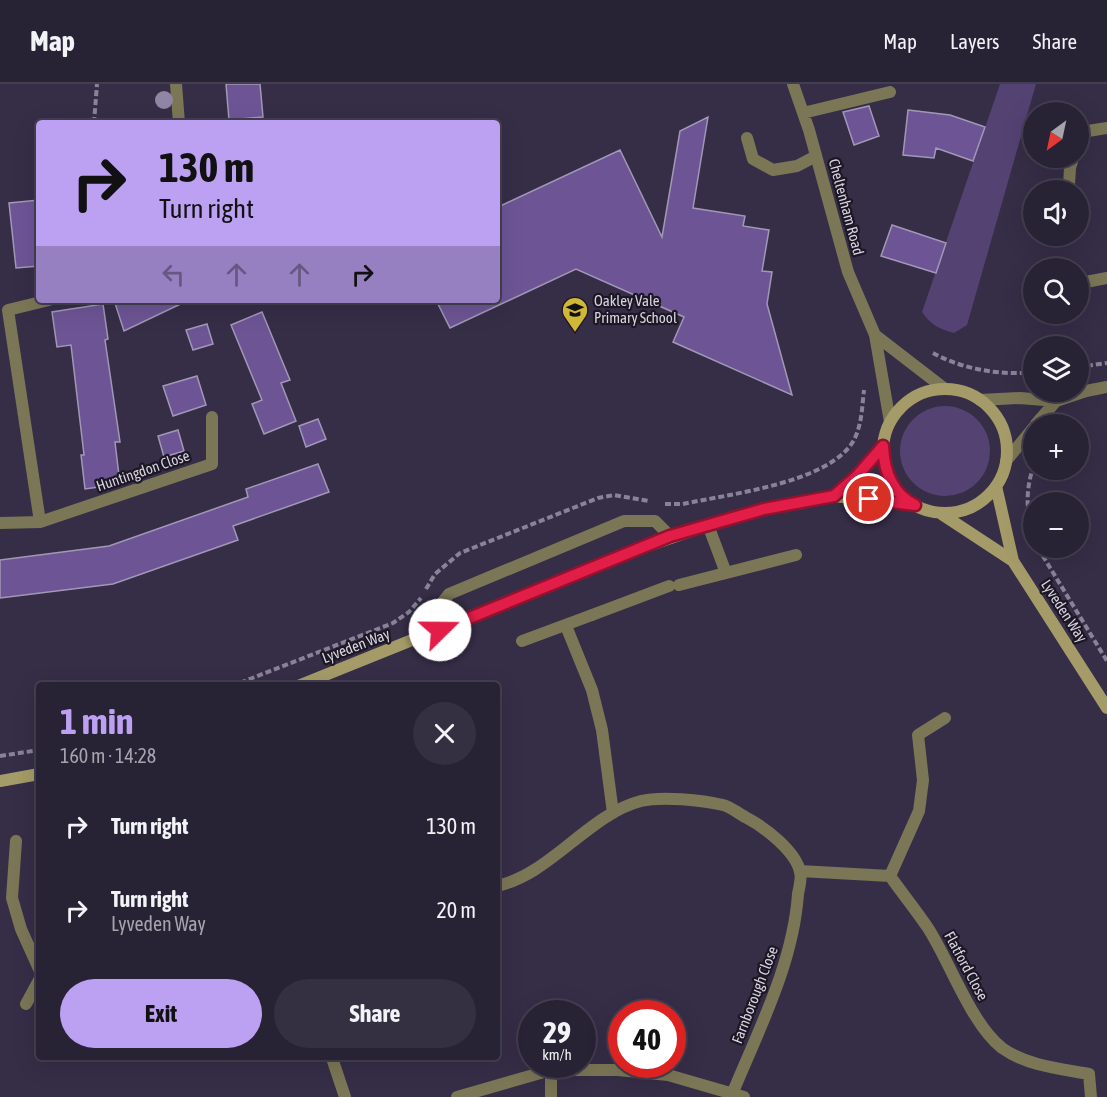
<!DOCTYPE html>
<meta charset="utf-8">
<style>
body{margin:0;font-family:"Asap Condensed",sans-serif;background:#342f41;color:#f1f3f6;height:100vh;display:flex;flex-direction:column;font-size:22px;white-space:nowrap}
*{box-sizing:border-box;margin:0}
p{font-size:20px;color:#a5a4ad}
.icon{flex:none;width:33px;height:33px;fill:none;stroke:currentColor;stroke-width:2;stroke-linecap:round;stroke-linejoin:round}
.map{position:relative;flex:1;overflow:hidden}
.side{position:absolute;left:36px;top:598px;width:464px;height:378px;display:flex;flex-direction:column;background:#282235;border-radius:6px;box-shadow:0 6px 24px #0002,0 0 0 2px #443f50}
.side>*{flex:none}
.hud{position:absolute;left:36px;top:36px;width:464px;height:183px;border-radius:6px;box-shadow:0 6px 24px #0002,0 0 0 2px #443f50;background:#bca0f2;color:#111;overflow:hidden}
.needle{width:39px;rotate:213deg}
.fabs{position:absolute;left:1023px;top:18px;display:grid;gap:12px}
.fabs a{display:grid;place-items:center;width:66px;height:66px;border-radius:50%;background:#282235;box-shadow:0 6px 24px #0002,0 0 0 2px #443f50;font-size:30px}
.speed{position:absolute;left:518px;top:916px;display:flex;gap:12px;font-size:30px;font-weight:700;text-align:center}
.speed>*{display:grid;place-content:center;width:78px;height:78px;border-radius:50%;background:#282235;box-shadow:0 6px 24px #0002,0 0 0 2px #443f50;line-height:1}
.speed small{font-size:15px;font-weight:400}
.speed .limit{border:9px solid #d22;background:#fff;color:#111}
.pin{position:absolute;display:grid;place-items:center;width:51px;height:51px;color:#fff;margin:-26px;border:3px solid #fff;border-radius:50%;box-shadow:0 2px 6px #0007}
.me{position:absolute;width:66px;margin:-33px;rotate:68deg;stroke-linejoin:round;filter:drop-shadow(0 0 4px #0008)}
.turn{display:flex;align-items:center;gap:21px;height:126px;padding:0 24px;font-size:27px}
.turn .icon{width:78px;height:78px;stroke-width:2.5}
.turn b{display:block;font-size:42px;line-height:51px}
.lanes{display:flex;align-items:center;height:57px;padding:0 24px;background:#0003;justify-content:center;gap:30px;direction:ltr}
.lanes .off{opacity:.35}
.round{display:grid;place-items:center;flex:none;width:63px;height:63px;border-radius:32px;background:#342f41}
.overview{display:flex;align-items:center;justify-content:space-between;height:102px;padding:0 24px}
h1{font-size:36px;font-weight:700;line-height:45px;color:#bca0f2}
.cta{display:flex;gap:12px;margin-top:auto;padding:12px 24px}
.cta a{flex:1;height:69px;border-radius:36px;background:#bca0f2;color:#111;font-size:24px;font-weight:700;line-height:69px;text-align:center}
.cta a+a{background:#342f41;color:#f1f3f6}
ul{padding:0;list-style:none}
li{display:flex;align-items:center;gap:18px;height:84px;padding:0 24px}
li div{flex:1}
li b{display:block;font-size:22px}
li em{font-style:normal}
header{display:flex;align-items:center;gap:36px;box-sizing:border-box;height:84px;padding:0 30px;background:#282235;border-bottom:2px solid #443f50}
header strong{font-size:28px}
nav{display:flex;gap:33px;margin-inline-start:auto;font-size:21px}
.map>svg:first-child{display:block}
.green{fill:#544273}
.building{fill:#6d5595;stroke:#a297b7;stroke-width:1.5}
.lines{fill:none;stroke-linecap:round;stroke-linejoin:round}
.path{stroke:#8a8398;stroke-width:4;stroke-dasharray:6 3;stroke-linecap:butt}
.lane{stroke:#7b7656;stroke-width:12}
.street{stroke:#7b7656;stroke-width:12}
.secondary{stroke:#a49b68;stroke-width:12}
.tree{fill:#9085a5}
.route-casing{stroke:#92132f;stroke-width:15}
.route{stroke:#e11d48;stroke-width:10}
.labels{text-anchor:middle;stroke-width:4.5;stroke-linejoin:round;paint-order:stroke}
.street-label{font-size:15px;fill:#d8d2e3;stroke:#1c1823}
.poi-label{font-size:15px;fill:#d8d2e3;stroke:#1c1823;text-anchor:start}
</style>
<header>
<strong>Map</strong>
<nav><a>Map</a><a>Layers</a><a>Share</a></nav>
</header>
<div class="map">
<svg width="1107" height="1013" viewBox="0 0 1107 1013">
<rect width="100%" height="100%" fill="#362d47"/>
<path class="green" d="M1000,0H1036L967,241L954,249C939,245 931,241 922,228Z
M900 367a45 45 0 1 1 90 0a45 45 0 1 1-90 0Z"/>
<path class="building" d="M226,0H260L263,33L229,36Z
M869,22L879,52L854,61L843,28Z
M908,26L950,31L985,43L973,77L936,64L934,74L903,71Z
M708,33L693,124L745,132L743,142L769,146L762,187L772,188L767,220L792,311L673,258L684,233L576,185L450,244L436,216H496V124L620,66L662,153L680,47Z
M39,116V182L16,184L9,119Z
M892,141L946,159L936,189L881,172Z
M114,216H189L124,247Z
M103,220L108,255L105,256L120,358H115L120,400L85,405L81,371H84L71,261L57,263L52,228Z
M262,228L290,296L281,299L296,337L264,350L252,320L262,316L231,241Z
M207,240L213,260L193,266L186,246Z
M197,292L206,321L173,332L163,302Z
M318,335L326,355L306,363L299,342Z
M178,346L184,367L164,373L158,352Z
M318,380L329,408L233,442L238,456L113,500L0,514V476L109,462L248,413L246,405Z"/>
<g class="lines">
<path class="path" d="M94,39L97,0
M933,269C962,285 1001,292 1034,288
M1078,283L1107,279
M1034,381C1025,406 1026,429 1034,454
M665,420H683C729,410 830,399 854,356C862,340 862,323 864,306
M1038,464L1107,577
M426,505L435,490L460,469L598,414L614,411L649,417
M232,602L393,539L409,528L421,514
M0,672L39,666"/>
<path class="lane" d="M747,54L753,75L773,86L797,82L816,72
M1078,56L1088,47L1107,44
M1069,101L1070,84L1073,74
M1086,198L1107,194
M708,441L726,489
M679,501L796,471
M592,531L669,502
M440,546L438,524L449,510L624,437H655L670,452"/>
<path class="street" d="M176,0L179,39
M793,0L809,46L848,188L875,251L890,338
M803,29L890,8
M875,251L945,305
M980,316L1020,314L1056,317L1086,307L1107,303
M1036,340L1056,317
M1006,377L1034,343
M40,438L212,380V333
M0,439L40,438L8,226L49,216
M566,542L592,606L602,646L613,729
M522,557L592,531
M16,757L12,814L21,845L39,885
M800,787L890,792C902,809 916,826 928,844C950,878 971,940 1002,964C1027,982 1061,985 1089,990L1091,1013
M890,792L919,727L923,696L918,651L945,634
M496,802C549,792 589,730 641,717C661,712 702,716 723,721C731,723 739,730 747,734C764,743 796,767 800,788C802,794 799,804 798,810C793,880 759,945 733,1008
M26,920L39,896
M332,974L345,1013
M457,1013L551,986H618L668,991L744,1013
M551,1013V986"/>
<path class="secondary" d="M883 367a62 62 0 1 1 124 0a62 62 0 1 1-124 0Z
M996,402L1013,477L1107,624
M834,412L857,392L883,362
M940,429L1013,477
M298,602L630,468L708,441L764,425L834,412L915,421
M0,697L39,690"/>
</g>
<circle class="tree" cx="164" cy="16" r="9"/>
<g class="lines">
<g class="route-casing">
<path id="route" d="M440,546L670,452L764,425L834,412L857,392L883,362C884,386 892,410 915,421L869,415"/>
</g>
<use href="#route" class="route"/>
</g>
<defs>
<g id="school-pin" transform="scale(1.35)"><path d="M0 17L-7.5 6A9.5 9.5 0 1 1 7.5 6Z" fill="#cfb837" stroke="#1c1823"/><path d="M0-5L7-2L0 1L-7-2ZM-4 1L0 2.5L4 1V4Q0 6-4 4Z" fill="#111"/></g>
</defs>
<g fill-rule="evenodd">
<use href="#school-pin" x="575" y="226"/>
</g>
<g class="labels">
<g class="street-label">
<text transform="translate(846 123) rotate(75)" y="5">Cheltenham Road</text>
<text transform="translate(143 387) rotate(-19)" y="5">Huntingdon Close</text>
<text transform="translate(1064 527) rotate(57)" y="5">Lyveden Way</text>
<text transform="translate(356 562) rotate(-21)" y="5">Lyveden Way</text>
<text transform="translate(966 882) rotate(62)" y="5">Flatford Close</text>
<text transform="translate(755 911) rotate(-69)" y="5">Farnborough Close</text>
</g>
<g class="poi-label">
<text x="594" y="222">Oakley Vale<tspan x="594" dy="17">Primary School</tspan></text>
</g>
</g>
</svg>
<div class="fabs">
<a><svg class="needle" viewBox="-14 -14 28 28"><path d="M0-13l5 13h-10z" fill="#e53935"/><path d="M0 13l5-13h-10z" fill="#a5a4ad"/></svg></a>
<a><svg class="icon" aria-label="sound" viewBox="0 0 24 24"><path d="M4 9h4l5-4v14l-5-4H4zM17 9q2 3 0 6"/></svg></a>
<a><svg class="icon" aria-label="search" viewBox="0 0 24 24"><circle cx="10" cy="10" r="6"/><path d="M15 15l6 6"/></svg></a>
<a><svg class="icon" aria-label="layers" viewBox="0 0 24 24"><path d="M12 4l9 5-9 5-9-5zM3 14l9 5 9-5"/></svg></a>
<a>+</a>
<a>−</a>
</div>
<div class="speed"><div>29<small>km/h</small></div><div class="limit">40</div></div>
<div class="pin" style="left:869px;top:415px;background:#d93025"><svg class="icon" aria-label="arrive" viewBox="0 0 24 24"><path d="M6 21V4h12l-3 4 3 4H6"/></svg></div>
<svg class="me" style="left:440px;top:546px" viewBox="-20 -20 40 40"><circle r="19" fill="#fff"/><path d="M0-13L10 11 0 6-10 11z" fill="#e11d48"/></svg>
<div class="hud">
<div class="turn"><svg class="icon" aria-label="right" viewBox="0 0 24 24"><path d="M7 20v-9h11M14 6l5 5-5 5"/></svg><div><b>130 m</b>Turn right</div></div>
<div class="lanes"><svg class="icon off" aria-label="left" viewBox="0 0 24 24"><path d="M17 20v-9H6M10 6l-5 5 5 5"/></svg><svg class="icon off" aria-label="ahead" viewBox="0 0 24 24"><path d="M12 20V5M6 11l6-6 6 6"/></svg><svg class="icon off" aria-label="ahead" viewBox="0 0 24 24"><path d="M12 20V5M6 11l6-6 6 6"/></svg><svg class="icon" aria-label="right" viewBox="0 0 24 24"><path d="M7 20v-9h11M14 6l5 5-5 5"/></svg></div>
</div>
<section class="side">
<div class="overview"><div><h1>1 min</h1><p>160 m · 14:28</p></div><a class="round"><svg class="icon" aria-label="close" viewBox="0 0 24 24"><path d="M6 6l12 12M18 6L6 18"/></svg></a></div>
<ul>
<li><svg class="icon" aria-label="right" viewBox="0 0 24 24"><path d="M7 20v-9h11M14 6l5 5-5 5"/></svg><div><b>Turn right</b></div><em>130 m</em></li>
<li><svg class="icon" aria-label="right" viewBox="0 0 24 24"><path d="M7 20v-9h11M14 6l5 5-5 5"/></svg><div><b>Turn right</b><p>Lyveden Way</p></div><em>20 m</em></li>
</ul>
<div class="cta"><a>Exit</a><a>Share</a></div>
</section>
</div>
